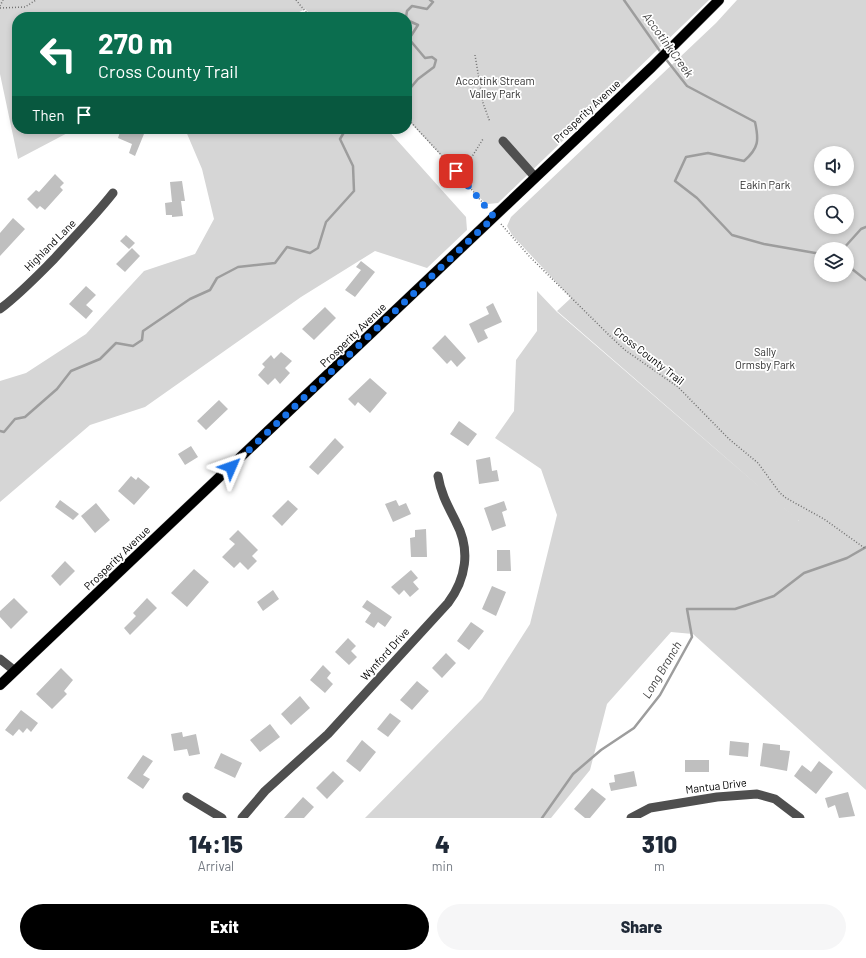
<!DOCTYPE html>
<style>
body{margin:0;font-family:Barlow,sans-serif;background:#f6f6f7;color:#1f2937;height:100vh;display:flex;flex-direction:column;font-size:15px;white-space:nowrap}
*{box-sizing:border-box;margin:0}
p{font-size:13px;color:#747a83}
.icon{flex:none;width:22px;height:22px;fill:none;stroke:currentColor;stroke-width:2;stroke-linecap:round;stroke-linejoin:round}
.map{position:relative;height:818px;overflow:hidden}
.sheet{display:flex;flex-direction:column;background:#fff;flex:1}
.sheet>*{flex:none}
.top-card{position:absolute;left:12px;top:12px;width:400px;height:122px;border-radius:16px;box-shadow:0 2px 6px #0003;background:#0b6e4f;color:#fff;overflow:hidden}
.controls{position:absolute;left:814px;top:146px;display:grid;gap:8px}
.controls a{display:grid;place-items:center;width:40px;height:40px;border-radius:50%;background:#fff;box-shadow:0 2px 6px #0003;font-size:20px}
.pin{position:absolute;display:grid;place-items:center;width:34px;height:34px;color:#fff;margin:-17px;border-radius:8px;box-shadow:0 2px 6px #0006}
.me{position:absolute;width:44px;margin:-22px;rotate:47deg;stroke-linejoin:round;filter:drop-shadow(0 0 3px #0008)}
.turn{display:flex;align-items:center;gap:14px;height:84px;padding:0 20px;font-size:18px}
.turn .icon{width:52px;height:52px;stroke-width:2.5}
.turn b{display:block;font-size:28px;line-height:34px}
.then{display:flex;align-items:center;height:38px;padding:0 20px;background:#0003;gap:8px;font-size:15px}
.eta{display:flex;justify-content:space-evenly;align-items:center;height:68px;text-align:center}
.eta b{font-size:24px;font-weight:800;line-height:28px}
.button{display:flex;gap:8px;margin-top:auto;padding:8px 20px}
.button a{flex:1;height:46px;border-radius:24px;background:#000;color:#fff;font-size:16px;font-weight:800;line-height:46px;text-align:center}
.button a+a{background:#f6f6f7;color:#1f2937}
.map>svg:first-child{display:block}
.green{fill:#d6d6d6;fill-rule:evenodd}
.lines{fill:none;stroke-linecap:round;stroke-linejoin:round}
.stream{stroke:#9d9d9d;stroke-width:2.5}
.building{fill:#bfbfbf}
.major-casing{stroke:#dbdbdb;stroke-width:11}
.path{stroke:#717171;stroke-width:1.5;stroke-dasharray:1 2;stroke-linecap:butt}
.minor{stroke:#4f4f4f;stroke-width:9}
.major{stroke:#000;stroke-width:10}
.route{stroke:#1a73e8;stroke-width:7;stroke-dasharray:0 12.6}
.labels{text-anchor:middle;stroke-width:3.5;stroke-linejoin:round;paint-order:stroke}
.park-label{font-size:11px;fill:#2d2d2d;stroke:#fff}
.street-label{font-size:11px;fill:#000;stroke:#fff}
.water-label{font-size:12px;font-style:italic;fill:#3e3e3e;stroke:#fff}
</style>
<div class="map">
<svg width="866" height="818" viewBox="0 0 866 818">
<rect width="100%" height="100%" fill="#fff"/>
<path class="green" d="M0,0H709L498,203L488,204L483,201L407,119V17H313L305,9L290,17H17V129H75L18,159L0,74Z
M737,0H866V790L693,634L671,632L607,704L590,770L551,818H365L482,699L530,624L557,515L541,469L495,438L514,411L516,360L537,331V291L557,312L799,521L557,311L571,298L512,235L507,226L511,217L716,23ZM821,153H847V179H821ZM821,201H847V227H821ZM821,249H847V275H821Z
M185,129H387L466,217L467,230L427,268L375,251L301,297L145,407L90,425L0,502V381L26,373L86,334L144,271L195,254L214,219L202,169Z"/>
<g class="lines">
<path class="stream" d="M624,0L662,54
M406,17L407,11L412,6L427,9L433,2L430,0
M407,20L418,25L409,39L425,58L432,57L436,60L434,67L418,79L407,92
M665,58L687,86L755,122C759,140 759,148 744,161L708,153L686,157L675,181L697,198L732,235L764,244L821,254
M843,249L861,229L866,227
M847,265L866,280
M0,431L4,432L15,419L25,417L57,389L71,371L100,359L116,343L133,346L142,340L143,331L190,299L210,290L217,278L238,267L275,263L287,247L310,253L318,248L326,222L354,191L353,166L340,139L346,129
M542,818L573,774L601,750L634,728L660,695L692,637L687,609H735L774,596L804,573L847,558L866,547"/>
</g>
<path class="building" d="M121,129H146L135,156L129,153L132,144L118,138Z
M55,174L64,183L60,187L63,190L45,210L40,206L37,209L27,199L36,190L39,192Z
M182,181L185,201H181L183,216L172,217V215H166L165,203L172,202L170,182Z
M13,218L25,229L0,256V233Z
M126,235L135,243L129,249L120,241Z
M132,248L140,256L125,272L116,264Z
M361,261L375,272L355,297L345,290L361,270L356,267Z
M86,286L96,295L86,305L93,311L86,319L69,304Z
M493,303L502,322L484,330L488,338L478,343L469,324L489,314L486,307Z
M325,307L336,318L314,340L302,329Z
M445,335L466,358L457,367L451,360L447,364L432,348Z
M281,352L292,361L285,368L290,373L280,384L275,378L268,385L258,375L265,367L262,364L271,355L274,359Z
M370,378L387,393L370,413L358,402L355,406L348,399Z
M219,400L228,409L206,430L197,421Z
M459,421L477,434L468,446L450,434Z
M335,438L344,447L318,475L309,467Z
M191,446L198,457L185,465L178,454Z
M490,457L492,471L497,470L499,481L479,484L476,460Z
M131,476L136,480L138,477L150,487L134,505L118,491Z
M60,500L79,514L73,520L55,507Z
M288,500L298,509L282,526L272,516Z
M396,500L399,506L406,503L411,514L393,522L385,504Z
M504,501L507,510L502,512L506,526L492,531L484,508Z
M96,503L110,520L95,533L81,516Z
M426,529L427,557H411L410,538L415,537V530Z
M238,530L258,550L252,556L257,561L248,570L240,562L234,568L222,557L235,544L229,539Z
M497,550H510L511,571H497Z
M65,561L75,571L60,586L51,576Z
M194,569L209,582L187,607L171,593Z
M411,570L418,578L413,582L419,589L410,597L404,590L399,595L391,587Z
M492,586L506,592L496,616L482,609Z
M273,590L279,599L263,611L257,602Z
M14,598L28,612L11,629L0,617V611Z
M147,598L157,608L130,635L124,628L136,616L133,613Z
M367,600L392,617L385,627L378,622L374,628L365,622L371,613L362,607Z
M471,622L484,631L469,650L457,641Z
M348,638L356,646L351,651L357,657L349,665L335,652Z
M446,653L456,663L442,678L432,668Z
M323,665L331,673L327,678L333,684L325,693L310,680Z
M61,668L73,680L64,691L67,694L52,709L36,694Z
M417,681L429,691L412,710L400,700Z
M300,696L310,708L291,725L281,714Z
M21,710L38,723L31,732L27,728L23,733L19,729L13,736L5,730Z
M390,713L401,721L388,737L377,729Z
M270,724L280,737L260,752L250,740Z
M182,732L183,737L196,734L200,754L189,756L187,749L174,751L171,734Z
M362,740L376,752L360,772L346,761Z
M730,741L749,743L748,757L729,755Z
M763,743L780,745V750L790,751L787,771L760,766Z
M221,753L242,763L235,778L214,768Z
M143,755L153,761L143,775L150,779L143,789L127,778Z
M685,760H709V772H685Z
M819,761L833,772L816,794L794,776L802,765L811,772Z
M333,771L344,781L327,799L316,788Z
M634,771L637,786L611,791L609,783L615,782L614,775Z
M592,788L606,799L590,818H585L574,809Z
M848,792L855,816L839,818L835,805L828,808L825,798Z
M303,797L314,807L304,818H284Z"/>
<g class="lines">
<g class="major-casing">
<path id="major" d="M0,685L652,67L719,0"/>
</g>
<path class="path" d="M296,0L310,17
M0,6L3,0
M0,8L25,7L36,0
M475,55L483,103L490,122
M407,118L456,171L488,209
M460,176L483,139
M501,224L529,256L611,337L625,350L678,387L729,439L758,463L780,493L786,498L824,519L866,549"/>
<path class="minor" d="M503,141L535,177
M0,309C20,294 37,276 54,259C74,237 95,216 113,193
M0,659L15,671
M187,797L222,818
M242,818L265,791L328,734L448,603C466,579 471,550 456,522C448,506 441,494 438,476
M631,818L650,808L717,797L757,794L775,799L800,818"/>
<use href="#major" class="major"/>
</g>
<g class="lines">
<path class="route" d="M231,467L494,217L456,171"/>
</g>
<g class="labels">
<g class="park-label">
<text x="495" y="85">Accotink Stream<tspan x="495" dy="13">Valley Park</tspan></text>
<text x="765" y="189">Eakin Park</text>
<text x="765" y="356">Sally<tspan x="765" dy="13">Ormsby Park</tspan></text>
</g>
<g class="street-label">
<text transform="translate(587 111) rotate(-43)" y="4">Prosperity Avenue</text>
<text transform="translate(50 245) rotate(-45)" y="4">Highland Lane</text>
<text transform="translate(353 335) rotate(-44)" y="4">Prosperity Avenue</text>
<text transform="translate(649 356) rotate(38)" y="4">Cross County Trail</text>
<text transform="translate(117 558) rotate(-44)" y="4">Prosperity Avenue</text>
<text transform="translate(385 654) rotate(-48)" y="4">Wynford Drive</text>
<text transform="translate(716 786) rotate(-7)" y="4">Mantua Drive</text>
</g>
<g class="water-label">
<text transform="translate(668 45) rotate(54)" y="4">Accotink Creek</text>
<text transform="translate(662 670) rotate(-59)" y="4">Long Branch</text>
</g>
</g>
</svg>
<div class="controls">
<a><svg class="icon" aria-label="sound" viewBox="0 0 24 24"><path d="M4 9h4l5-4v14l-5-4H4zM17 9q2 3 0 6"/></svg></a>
<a><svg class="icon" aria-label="search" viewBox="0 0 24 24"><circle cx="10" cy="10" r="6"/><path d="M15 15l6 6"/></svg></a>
<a><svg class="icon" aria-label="layers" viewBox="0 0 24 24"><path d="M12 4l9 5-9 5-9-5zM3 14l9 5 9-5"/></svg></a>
</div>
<div class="pin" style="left:456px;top:171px;background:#d93025"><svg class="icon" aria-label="arrive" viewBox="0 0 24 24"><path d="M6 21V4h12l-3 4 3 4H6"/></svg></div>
<svg class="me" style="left:231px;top:467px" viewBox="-20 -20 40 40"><path d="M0-17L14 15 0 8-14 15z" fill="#1a73e8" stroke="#fff" stroke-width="4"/></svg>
<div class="top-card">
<div class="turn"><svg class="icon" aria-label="left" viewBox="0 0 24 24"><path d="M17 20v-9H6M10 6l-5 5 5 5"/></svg><div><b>270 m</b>Cross County Trail</div></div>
<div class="then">Then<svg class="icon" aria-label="arrive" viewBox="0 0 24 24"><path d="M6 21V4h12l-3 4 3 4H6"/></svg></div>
</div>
</div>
<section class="sheet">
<div class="eta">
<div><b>14:15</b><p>Arrival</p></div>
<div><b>4</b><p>min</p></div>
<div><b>310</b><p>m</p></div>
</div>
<div class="button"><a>Exit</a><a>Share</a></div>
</section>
